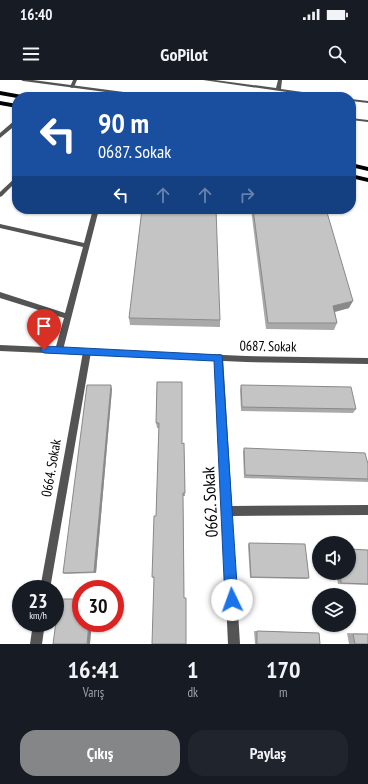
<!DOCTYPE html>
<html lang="tr">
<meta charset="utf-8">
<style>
body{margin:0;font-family:"PT Sans Narrow",sans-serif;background:#20242c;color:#f1f3f6;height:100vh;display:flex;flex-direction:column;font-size:15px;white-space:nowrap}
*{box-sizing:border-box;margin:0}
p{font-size:13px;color:#9ea1a6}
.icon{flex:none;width:22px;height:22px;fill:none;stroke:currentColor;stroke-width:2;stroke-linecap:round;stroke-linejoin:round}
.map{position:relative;height:564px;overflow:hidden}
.sheet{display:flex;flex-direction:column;background:#171b24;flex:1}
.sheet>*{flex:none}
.guide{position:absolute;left:12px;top:12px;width:344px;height:122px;border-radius:16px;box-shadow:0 1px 3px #0004;background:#1a4fa0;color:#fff;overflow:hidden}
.fabs{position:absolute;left:312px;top:456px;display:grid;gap:8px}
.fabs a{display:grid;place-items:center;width:44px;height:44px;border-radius:50%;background:#171b24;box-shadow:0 1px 3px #0004;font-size:20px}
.speed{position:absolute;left:12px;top:500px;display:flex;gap:8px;font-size:20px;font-weight:700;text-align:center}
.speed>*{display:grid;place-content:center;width:52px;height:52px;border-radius:50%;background:#171b24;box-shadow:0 1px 3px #0004;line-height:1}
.speed small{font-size:10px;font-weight:400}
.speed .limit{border:6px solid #d22;background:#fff;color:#111}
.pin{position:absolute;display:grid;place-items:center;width:34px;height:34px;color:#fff;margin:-41px -17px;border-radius:50% 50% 50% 0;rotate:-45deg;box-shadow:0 0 4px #0007}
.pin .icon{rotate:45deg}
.me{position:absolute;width:44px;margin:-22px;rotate:357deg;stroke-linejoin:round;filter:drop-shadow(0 0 3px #0008)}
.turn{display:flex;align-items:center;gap:14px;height:84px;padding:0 20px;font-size:18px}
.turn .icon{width:52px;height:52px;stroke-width:2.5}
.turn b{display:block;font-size:28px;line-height:34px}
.lanes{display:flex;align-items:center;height:38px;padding:0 20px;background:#0003;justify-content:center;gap:20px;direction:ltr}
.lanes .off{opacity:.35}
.eta{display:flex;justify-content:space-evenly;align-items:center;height:68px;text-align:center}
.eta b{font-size:24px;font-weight:600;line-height:28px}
.button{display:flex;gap:8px;margin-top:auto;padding:8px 20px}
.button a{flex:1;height:46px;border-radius:16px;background:#858687;color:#fff;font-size:16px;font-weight:600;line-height:46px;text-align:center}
.button a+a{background:#20242c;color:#f1f3f6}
.status{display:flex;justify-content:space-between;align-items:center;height:28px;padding:0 20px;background:#171b24;direction:ltr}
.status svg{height:11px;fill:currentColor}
header{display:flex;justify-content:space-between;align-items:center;height:52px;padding:0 20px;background:#171b24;font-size:18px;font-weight:600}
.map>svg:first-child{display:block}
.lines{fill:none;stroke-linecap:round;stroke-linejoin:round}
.minor{fill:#545454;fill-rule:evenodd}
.tertiary{fill:#545454;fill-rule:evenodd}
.trunk{fill:#000;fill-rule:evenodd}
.wall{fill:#a9a9a9}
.shaded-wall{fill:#898989}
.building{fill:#c4c4c4;stroke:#898989}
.route{fill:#1a73e8;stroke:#114b97}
.labels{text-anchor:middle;stroke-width:3.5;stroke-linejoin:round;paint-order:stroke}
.street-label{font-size:14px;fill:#000;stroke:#fff}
.near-street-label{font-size:17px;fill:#000;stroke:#fff}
</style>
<div class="status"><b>16:40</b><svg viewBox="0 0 49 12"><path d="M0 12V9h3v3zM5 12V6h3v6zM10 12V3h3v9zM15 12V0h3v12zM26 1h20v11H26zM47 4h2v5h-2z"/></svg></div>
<header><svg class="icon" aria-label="menu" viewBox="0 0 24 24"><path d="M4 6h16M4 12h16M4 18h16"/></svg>GoPilot<svg class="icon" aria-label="search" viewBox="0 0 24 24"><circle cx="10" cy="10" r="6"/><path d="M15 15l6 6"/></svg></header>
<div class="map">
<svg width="368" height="564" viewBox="0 0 368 564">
<rect width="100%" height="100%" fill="#fff"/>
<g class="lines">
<path class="minor" d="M73,0H77L74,7L72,8L70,7Z
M203,0H215L276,8L278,0H282L281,9L331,16L333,17H321Z
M351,19L368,21V23L351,21Z
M15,40H17V44L0,58V53Z
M17,96V101L2,116L0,117V112Z
M93,129H99L63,270L62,272H56L55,270L64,238L0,218V212L65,233L83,167L0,148V144L84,163Z
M87,269L90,270L91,272L50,509H40L83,272L84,270Z
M219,274L222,275L223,277L232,426L368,425V435L232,436L240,564H228L215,277L216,275Z
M33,543H45L42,564H30Z"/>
<path class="tertiary" d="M21,0H33L154,16L156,17H143L23,1Z
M351,38L368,40V42L351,40Z
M0,265L246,276L368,278V284L246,282L0,271Z"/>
<path class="trunk" d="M0,11L22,15L25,17L17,18L0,15Z
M0,21L17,24V28L0,25Z
M351,83L368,87V91L351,87Z
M351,94L368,98V102L351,98Z"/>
</g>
<path class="wall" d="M251,129H326L349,228L335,232L337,243L334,250L266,249Z
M129,238L220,240V247L130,245Z
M157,302L182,364L184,363L185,416H183L184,518L186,564L154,498H153L152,497L156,436L159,348H157L156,343Z
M241,305L356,329L353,333L241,331L240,310Z
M112,309L96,493L65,494L63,493Z
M244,368L368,384V402L244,398L243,372Z
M249,463L309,498L306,499L250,498L248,465Z
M368,470V505L338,504L336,493H349Z
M254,551L319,553L320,564H255Z
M347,553L368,554V564H349Z"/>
<path class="shaded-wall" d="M353,221L349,228L330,233L333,226Z
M111,305L112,309L96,493L94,492Z
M89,543H92L90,564H87Z"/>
<path class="building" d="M142,129H216L220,240L129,238Z
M253,129H326L353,221L333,226L337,243H268Z
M157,302H182V364L184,363L185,413H183L184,518H186V564H152L154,497H152L154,436H156L159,343H156Z
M87,305H111L94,492L63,493Z
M241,305L351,307L356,329L242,327Z
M244,368L365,373L368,384V399L245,395Z
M249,463L305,464L309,498L251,497Z
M349,469L368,470V504L341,503L340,493H349Z
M59,519H81V543H89L87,564H53Z
M257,551L319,553L320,564H257Z
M353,554H368V564H355Z"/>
<path class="route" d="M44,266L222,275L238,520L236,524L232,526L227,524L225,520L214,281L44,273L40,270Z"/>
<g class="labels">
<g class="street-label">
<text transform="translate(268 266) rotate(1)" y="5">0687. Sokak</text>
<text transform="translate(51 388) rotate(-80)" y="5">0664. Sokak</text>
</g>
<g class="near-street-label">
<text transform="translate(210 422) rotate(-93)" y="6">0662. Sokak</text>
</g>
</g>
</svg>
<div class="fabs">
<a><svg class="icon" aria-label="sound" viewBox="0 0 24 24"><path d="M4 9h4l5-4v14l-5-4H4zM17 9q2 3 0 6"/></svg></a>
<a><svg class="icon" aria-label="layers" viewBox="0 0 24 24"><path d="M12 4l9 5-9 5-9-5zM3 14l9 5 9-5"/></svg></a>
</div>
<div class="speed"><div>23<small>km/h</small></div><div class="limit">30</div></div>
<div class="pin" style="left:44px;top:270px;background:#d93025"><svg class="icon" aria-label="arrive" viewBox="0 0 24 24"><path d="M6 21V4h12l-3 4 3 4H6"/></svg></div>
<svg class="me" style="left:232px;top:520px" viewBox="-20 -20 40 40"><circle r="19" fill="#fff"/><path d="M0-13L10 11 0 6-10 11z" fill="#1a73e8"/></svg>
<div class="guide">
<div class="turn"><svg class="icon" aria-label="left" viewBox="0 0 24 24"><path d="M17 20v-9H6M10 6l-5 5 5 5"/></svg><div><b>90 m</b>0687. Sokak</div></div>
<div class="lanes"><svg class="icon" aria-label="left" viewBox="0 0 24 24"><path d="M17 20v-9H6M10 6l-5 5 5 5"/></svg><svg class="icon off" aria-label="ahead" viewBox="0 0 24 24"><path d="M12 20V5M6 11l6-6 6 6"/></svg><svg class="icon off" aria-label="ahead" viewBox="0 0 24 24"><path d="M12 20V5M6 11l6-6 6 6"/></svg><svg class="icon off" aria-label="right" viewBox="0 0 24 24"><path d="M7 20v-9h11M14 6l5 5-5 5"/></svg></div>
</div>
</div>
<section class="sheet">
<div class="eta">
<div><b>16:41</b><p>Varış</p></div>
<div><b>1</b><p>dk</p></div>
<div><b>170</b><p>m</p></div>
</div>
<div class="button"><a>Çıkış</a><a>Paylaş</a></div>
</section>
